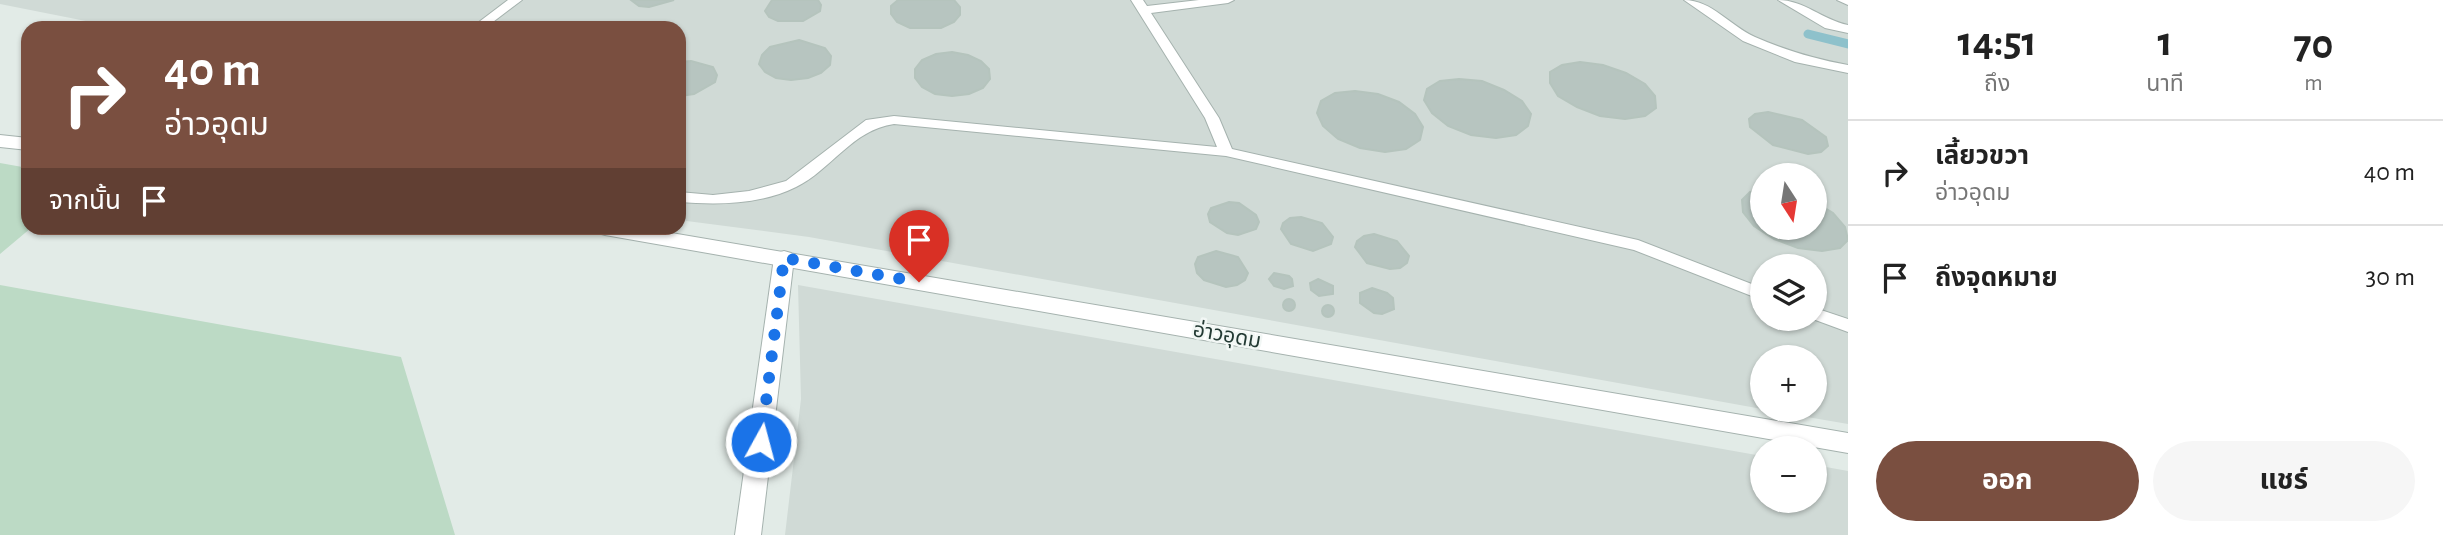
<!DOCTYPE html>
<html lang="th">
<meta charset="utf-8">
<style>
body{margin:0;font-family:"Alegreya Sans","Noto Sans Thai",sans-serif;background:#f6f6f6;color:#222;height:100vh;display:flex;flex-direction:column;font-size:26px;white-space:nowrap}
*{box-sizing:border-box;margin:0}
p{font-size:23px;color:#767676}
.icon{flex:none;width:38px;height:38px;fill:none;stroke:currentColor;stroke-width:2;stroke-linecap:round;stroke-linejoin:round}
.map{position:relative;flex:1;overflow:hidden}
.sheet{display:flex;flex-direction:column;background:#fff;width:595px}
.sheet>*{flex:none}
.top-card{position:absolute;left:21px;top:21px;width:665px;height:214px;border-radius:21px;box-shadow:0 2px 5px #0004;background:#7a4f40;color:#fff;overflow:hidden}
.needle{width:46px;rotate:168deg}
.controls{position:absolute;left:1750px;top:163px;display:grid;gap:14px}
.controls a{display:grid;place-items:center;width:77px;height:77px;border-radius:50%;background:#fff;box-shadow:0 2px 5px #0004;font-size:35px}
.pin{position:absolute;display:grid;place-items:center;width:60px;height:60px;color:#fff;margin:-72px -30px;border-radius:50% 50% 50% 0;rotate:-45deg;box-shadow:0 0 7px #0007}
.pin .icon{rotate:45deg}
.me{position:absolute;width:77px;margin:-38px;rotate:7deg;stroke-linejoin:round;filter:drop-shadow(0 0 5px #0008)}
.turn{display:flex;align-items:center;gap:24px;height:147px;padding:0 28px;font-size:32px}
.turn .icon{width:91px;height:91px;stroke-width:2.5}
.turn b{display:block;font-size:49px;line-height:60px}
.then{display:flex;align-items:center;height:66px;padding:0 28px;background:#0003;gap:14px;font-size:26px}
.eta{display:flex;justify-content:space-evenly;align-items:center;height:119px;text-align:center}
.eta b{font-size:42px;font-weight:700;line-height:49px}
.action{display:flex;gap:14px;margin-top:auto;padding:14px 28px}
.action a{flex:1;height:80px;border-radius:42px;background:#7a4f40;color:#fff;font-size:28px;font-weight:700;line-height:80px;text-align:center}
.action a+a{background:#f6f6f6;color:#222}
ul{padding:0;list-style:none}
li{display:flex;align-items:center;gap:21px;height:105px;padding:0 28px;border-top:2px solid #e0e0e0}
li div{flex:1}
li b{display:block;font-size:26px}
li em{font-style:normal}
main{display:flex;flex:1;min-height:0}
.map>svg:first-child{display:block}
.built{fill:#d0dad6;fill-rule:evenodd}
.green{fill:#bcdac5}
.lines{fill:none;stroke-linecap:round;stroke-linejoin:round}
.stream{stroke:#8ec1cb;stroke-width:9}
.building{fill:#b7c5c0;stroke:#b5c4bd;stroke-width:2}
.service-casing{stroke:#a5b2ae;stroke-width:2}
.minor-casing{stroke:#a5b2ae;stroke-width:2}
.tertiary-casing{stroke:#a5b2ae;stroke-width:2}
.service{fill:#fff;fill-rule:evenodd}
.minor{fill:#fff;fill-rule:evenodd}
.tertiary{fill:#fff;fill-rule:evenodd}
.route{stroke:#1a73e8;stroke-width:12;stroke-dasharray:0 21.6}
.labels{text-anchor:middle;stroke-width:5;stroke-linejoin:round;paint-order:stroke}
.street-label{font-size:21px;fill:#233a34;stroke:#f2f7f5}
</style>
<main>
<div class="map">
<svg width="1848" height="535" viewBox="0 0 1848 535">
<rect width="100%" height="100%" fill="#e2ebe7"/>
<path class="built" d="M0,0H1848V424L1767,410H1815V357H1762V409L809,237L679,220V28H121L0,4ZM1762,175H1815V228H1762ZM1762,266H1815V318H1762Z
M798,285L1762,456V500H1815V465L1848,471V535H785L801,399Z"/>
<path class="green" d="M0,163L28,168V228H31L0,254Z
M0,285L401,357L455,535H0Z"/>
<g class="lines">
<path class="stream" d="M1808,34L1848,44"/>
</g>
<path class="building" d="M631,0H674L649,7L639,6Z
M772,0H818L821,5L820,11L803,21H778L769,17L765,11Z
M898,0H954L960,7V15L954,22L941,28H910L897,22L891,14V6Z
M597,22L617,28H570L583,23Z
M799,40L825,48L831,56L830,65L821,73L808,78L791,80L776,78L765,72L759,64L762,55L770,47Z
M952,52L968,55L981,61L989,69L990,79L983,88L969,94L952,96L935,94L922,87L915,78V69L922,60L936,54Z
M691,61L713,67L717,75L715,82L694,94L679,96V62Z
M1580,62L1603,65L1626,73L1645,84L1655,96L1656,108L1645,116L1625,119L1600,116L1577,107L1558,96L1550,83V72L1562,65Z
M1459,79L1482,81L1504,90L1522,101L1531,114L1528,126L1516,135L1496,138L1471,135L1448,126L1432,113L1424,100L1427,89L1440,81Z
M1355,91L1378,94L1399,102L1415,114L1423,127L1420,140L1406,149L1385,152L1360,148L1338,139L1323,126L1317,113L1321,101L1335,93Z
M1768,112L1802,120L1826,137L1828,146L1821,152L1808,154L1773,145L1750,127L1749,119L1755,114Z
M1762,190V228H1815V202L1833,213L1845,227L1848,240L1840,248L1822,251L1798,248L1774,239L1754,226L1743,212L1742,200L1750,192Z
M1229,202L1239,203L1256,215L1259,222L1256,229L1238,235L1227,233L1210,222L1208,214L1211,208Z
M1301,217L1322,223L1333,237L1331,244L1313,251L1291,244L1281,229L1283,223L1290,218Z
M1374,234L1397,241L1409,256L1407,263L1400,268L1390,269L1367,263L1355,247L1357,241L1364,236Z
M1216,251L1238,257L1248,273L1245,280L1237,285L1226,287L1204,280L1197,273L1195,264L1198,257Z
M1274,273L1289,276L1292,279L1293,286L1284,289L1274,286L1269,279Z
M1318,279L1333,286V294L1319,296L1311,290L1310,283Z
M1372,288L1387,293L1393,298L1394,309L1382,314L1374,313L1360,303V293Z
M1283 305a6 6 0 1 1 12 0a6 6 0 1 1-12 0Z
M1322 311a6 6 0 1 1 12 0a6 6 0 1 1-12 0Z"/>
<g class="lines">
<g class="service-casing">
<path id="service" d="M508,0H522L485,28H471Z
M1131,0H1143L1147,6L1199,0H1234L1228,3L1151,13L1219,118L1232,149L1638,240L1762,288V300L1634,250L1226,156L894,124C852,130 831,170 796,187C760,205 717,205 679,202V192L713,195L749,191L786,181L866,120L894,116L1217,147L1205,118Z
M1684,0C1712,0 1730,26 1755,37C1785,50 1815,59 1848,65V73L1795,62L1743,41Z
M1778,0C1804,0 1823,20 1848,25V33L1825,28Z
M1837,0H1848V5Z
M1815,308L1848,319V332L1810,318H1815Z"/>
</g>
<g class="minor-casing">
<path id="minor" d="M784,251L791,253L794,258L761,535H735L774,258L777,253Z"/>
</g>
<g class="tertiary-casing">
<path id="tertiary" d="M0,135L28,138V150L0,147Z
M595,228H642L1848,433V453L605,235L598,233Z"/>
</g>
<use href="#service" class="service"/>
<use href="#minor" class="minor"/>
<use href="#tertiary" class="tertiary"/>
</g>
<g class="lines">
<path class="route" d="M761,442L784,258L919,282"/>
</g>
<g class="labels">
<g class="street-label">
<text transform="translate(1227 335) rotate(10)" y="7">อ่าวอุดม</text>
</g>
</g>
</svg>
<div class="controls">
<a><svg class="needle" viewBox="-14 -14 28 28"><path d="M0-13l5 13h-10z" fill="#e53935"/><path d="M0 13l5-13h-10z" fill="#767676"/></svg></a>
<a><svg class="icon" aria-label="layers" viewBox="0 0 24 24"><path d="M12 4l9 5-9 5-9-5zM3 14l9 5 9-5"/></svg></a>
<a>+</a>
<a>−</a>
</div>
<div class="pin" style="left:919px;top:282px;background:#d93025"><svg class="icon" aria-label="arrive" viewBox="0 0 24 24"><path d="M6 21V4h12l-3 4 3 4H6"/></svg></div>
<svg class="me" style="left:761px;top:442px" viewBox="-20 -20 40 40"><circle r="17" fill="#1a73e8" stroke="#fff" stroke-width="3"/><path d="M0-11L8 9 0 5-8 9z" fill="#fff"/></svg>
<div class="top-card">
<div class="turn"><svg class="icon" aria-label="right" viewBox="0 0 24 24"><path d="M7 20v-9h11M14 6l5 5-5 5"/></svg><div><b>40 m</b>อ่าวอุดม</div></div>
<div class="then">จากนั้น<svg class="icon" aria-label="arrive" viewBox="0 0 24 24"><path d="M6 21V4h12l-3 4 3 4H6"/></svg></div>
</div>
</div>
<section class="sheet">
<div class="eta">
<div><b>14:51</b><p>ถึง</p></div>
<div><b>1</b><p>นาที</p></div>
<div><b>70</b><p>m</p></div>
</div>
<ul>
<li><svg class="icon" aria-label="right" viewBox="0 0 24 24"><path d="M7 20v-9h11M14 6l5 5-5 5"/></svg><div><b>เลี้ยวขวา</b><p>อ่าวอุดม</p></div><em>40 m</em></li>
<li><svg class="icon" aria-label="arrive" viewBox="0 0 24 24"><path d="M6 21V4h12l-3 4 3 4H6"/></svg><div><b>ถึงจุดหมาย</b></div><em>30 m</em></li>
</ul>
<div class="action"><a>ออก</a><a>แชร์</a></div>
</section>
</main>
